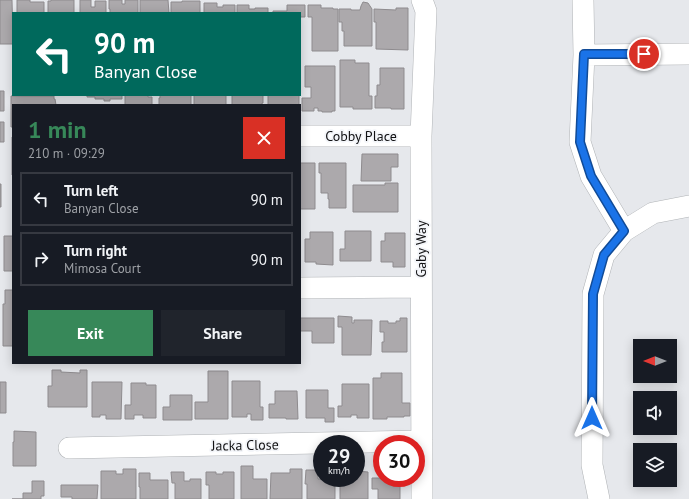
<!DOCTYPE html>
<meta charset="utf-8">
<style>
body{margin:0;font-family:"PT Sans",sans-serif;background:#20242c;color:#f1f3f6;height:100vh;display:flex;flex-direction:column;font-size:15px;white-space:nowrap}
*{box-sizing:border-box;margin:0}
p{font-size:13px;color:#9ea1a6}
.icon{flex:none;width:22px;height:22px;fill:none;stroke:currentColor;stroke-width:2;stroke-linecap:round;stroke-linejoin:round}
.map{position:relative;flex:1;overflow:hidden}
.sheet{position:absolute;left:12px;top:104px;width:289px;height:260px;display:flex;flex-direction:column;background:#171b24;border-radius:0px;box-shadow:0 2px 10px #0003}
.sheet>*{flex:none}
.banner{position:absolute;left:12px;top:12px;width:289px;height:84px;border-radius:0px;box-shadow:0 2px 10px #0003;background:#00695c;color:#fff;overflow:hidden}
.needle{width:26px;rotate:270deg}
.tools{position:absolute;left:633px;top:339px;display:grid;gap:8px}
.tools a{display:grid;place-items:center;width:44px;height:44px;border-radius:0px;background:#171b24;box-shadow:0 2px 10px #0003;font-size:20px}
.speed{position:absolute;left:313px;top:435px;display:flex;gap:8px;font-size:20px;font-weight:700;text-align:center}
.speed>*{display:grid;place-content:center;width:52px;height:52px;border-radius:50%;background:#171b24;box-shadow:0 2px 10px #0003;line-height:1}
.speed small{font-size:10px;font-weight:400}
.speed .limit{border:6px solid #d22;background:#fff;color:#111}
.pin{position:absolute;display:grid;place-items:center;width:34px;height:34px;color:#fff;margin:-17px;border:2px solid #fff;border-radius:50%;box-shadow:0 1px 4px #0007}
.me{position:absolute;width:44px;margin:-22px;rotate:0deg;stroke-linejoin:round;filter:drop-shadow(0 0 3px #0008)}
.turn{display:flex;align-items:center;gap:14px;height:84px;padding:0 16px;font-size:18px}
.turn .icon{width:52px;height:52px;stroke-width:2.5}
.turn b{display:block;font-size:28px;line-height:34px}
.round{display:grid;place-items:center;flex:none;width:42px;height:42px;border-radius:0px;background:#20242c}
.headline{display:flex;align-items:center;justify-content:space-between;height:68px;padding:0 16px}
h1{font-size:24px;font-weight:800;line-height:30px;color:#378859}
.action{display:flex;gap:8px;margin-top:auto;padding:8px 16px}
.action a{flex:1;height:46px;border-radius:0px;background:#378859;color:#fff;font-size:16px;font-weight:800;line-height:46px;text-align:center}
.action a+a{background:#20242c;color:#f1f3f6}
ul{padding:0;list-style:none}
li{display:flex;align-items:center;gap:12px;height:54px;margin:0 8px 6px;padding:0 8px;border:2px solid #363941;border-radius:0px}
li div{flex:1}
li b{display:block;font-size:15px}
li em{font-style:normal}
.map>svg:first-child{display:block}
.building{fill:#aca9ac;stroke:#8e8b8e}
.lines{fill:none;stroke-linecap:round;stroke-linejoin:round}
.minor-casing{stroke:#b0b3b6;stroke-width:22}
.minor{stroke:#fff;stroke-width:21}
.route-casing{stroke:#114b97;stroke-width:10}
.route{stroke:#1a73e8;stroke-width:7}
.labels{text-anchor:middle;stroke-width:3.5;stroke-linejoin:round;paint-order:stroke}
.street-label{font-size:14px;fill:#121214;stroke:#f3f5f9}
</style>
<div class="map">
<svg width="689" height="499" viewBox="0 0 689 499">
<rect width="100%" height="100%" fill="#e6e8ec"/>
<path class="building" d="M0,0H12L13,44H0Z
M17,0H30V2H44V13H17Z
M51,0H74V13H48V1H51Z
M80,0H91V7H95V1H106V13H80Z
M109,0H122V4H125V0H138V13H110V9H109Z
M140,0H168L169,13H140Z
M182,1H200V13H171V2H182Z
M363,2L368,3L372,9V46H344V31H342V22H339V9H351V10H360L361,6Z
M204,3H217V7H223V5H235V13H204Z
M237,5H249V9H255V8H268V13H237Z
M287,5H305V17H300V13H273V11H287Z
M308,5H321V8H333V9H338V51H312V17H308Z
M396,8H408V50L376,49V22H374V9L396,10Z
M340,60H355V63H369V96H372V109H353V107H340Z
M305,66H335V111H332V112H322V111H318V108H314V111H302V98H311V87H305Z
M380,68H404V109H391V108H375V96H377V85H380Z
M0,91H4V111H0Z
M87,95H122V99H110V101H104V99H95V97H87Z
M125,95H148V97H152V105H125Z
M160,95H191V105H159V98H160Z
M194,95H226V105H194Z
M232,95H263V103H262V105H232Z
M268,95H299V105H268Z
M11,96H54V99H55L56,105H13V127H11Z
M0,122H4V142H0Z
M12,137H13V175H12Z
M362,154H398V167H391V181H361Z
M300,163H315V209H300Z
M319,163H346V208H329V199H328V193H321V173H319Z
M385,183H398V212H353V185H385Z
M0,184H1V207H0Z
M345,231H371V261H340V249H345Z
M310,232H333V265L316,264V262H305V239H310Z
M385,233H405V267H393V262H381V241H385Z
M4,236H13V271H4Z
M5,290H13V346H3V304H5Z
M338,316L352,317V323H354V320H372L371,355H342V327H338Z
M300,318H334V343H312V331H300Z
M400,318H407V352H382V342H384V332H380V321H388V323H396V321H400Z
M52,370H61V372L80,373V370H87V407H48V386H52Z
M208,371H228V419H195V402H208Z
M381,373H402V403H410V416H404V417H387V419H373V378H381Z
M232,381H260V407H263V420H251V414H247V417H232Z
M0,382H6V413H0Z
M92,382H122L121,419H106V415H100V417H92Z
M131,383H146V385H156V418H143V415H134V419H125V405H131Z
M342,384H369V418H357V415H351V417H338V406H342Z
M306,390H328V408H334V422H325V418H306Z
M275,391H297L298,419H286V418H269V404H275Z
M170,395H192V420H163V407H170Z
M14,431L36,432V466H13V442H14Z
M241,466H253V479H267V499H241Z
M123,469H136V499H101V471H116V474H123Z
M290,469H302V499H270L271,473H290Z
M306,470H318V479L335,478V499H307V484H305Z
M356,471L368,472V499H340V478H356Z
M171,472H184V481H190V479H201V499H175V483H172Z
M206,472H216V474H223V472H234V499H209V485H206Z
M139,473H150V480H168V499H140V487H139Z
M372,478H400V499H378V489H372Z
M32,481H44V496H41V499H12H23V493H32Z
M61,485H98L97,499H72V497H61Z"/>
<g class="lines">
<g class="minor-casing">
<path id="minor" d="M583,0L584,55L580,142L591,176L624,231
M584,55L689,54
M300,136H421
M300,288L421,287
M69,448L422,441
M422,499L421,136L426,11L422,0
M599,499L592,465L593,294L604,255L624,231L653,213L689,206"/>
</g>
<use href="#minor" class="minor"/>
</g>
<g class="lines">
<g class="route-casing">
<path id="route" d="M592,418L593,294L604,255L624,231L591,176L580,142L584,54H644"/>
</g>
<use href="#route" class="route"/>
</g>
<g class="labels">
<g class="street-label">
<text x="361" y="141">Cobby Place</text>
<text transform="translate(421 249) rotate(-90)" y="5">Gaby Way</text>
<text transform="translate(245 445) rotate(-1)" y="5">Jacka Close</text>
</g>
</g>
</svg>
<div class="tools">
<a><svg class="needle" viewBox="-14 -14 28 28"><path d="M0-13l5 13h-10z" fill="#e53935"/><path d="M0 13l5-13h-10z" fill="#9ea1a6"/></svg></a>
<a><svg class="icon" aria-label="sound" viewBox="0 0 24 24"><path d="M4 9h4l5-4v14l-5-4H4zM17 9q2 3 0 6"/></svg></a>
<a><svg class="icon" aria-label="layers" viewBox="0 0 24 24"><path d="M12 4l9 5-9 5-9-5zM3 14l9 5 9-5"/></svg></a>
</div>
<div class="speed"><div>29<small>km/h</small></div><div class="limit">30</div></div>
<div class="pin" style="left:644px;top:54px;background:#d93025"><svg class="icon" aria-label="arrive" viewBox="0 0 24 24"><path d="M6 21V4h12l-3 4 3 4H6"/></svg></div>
<svg class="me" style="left:592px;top:418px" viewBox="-20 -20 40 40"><path d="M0-17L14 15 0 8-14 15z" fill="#1a73e8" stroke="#fff" stroke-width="4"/></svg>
<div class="banner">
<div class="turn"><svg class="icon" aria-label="left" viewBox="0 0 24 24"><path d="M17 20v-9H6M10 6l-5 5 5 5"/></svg><div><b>90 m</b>Banyan Close</div></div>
</div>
<section class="sheet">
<div class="headline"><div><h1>1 min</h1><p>210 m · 09:29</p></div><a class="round" style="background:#d93025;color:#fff"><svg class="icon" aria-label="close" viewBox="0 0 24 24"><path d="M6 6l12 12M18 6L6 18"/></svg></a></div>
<ul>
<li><svg class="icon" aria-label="left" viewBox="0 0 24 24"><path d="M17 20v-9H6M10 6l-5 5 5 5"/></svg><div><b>Turn left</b><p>Banyan Close</p></div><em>90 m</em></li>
<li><svg class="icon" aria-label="right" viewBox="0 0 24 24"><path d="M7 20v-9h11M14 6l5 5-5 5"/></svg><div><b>Turn right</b><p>Mimosa Court</p></div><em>90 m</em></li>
</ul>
<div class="action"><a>Exit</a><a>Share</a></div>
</section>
</div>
